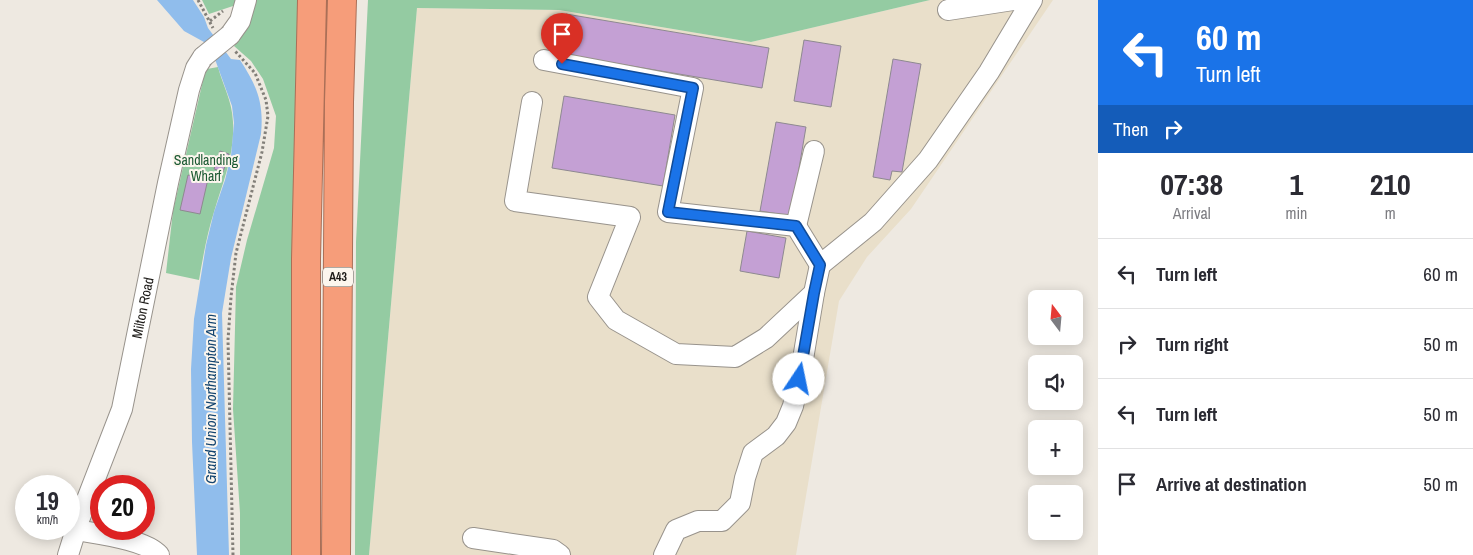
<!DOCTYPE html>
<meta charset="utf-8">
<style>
body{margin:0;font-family:"Archivo Narrow",sans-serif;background:#f7f7f7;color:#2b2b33;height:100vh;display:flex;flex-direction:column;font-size:19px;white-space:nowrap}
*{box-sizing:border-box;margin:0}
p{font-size:16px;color:#7c7c81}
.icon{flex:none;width:28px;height:28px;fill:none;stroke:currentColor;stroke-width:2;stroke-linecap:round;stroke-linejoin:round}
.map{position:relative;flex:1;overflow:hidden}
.drawer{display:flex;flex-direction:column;background:#fff;width:375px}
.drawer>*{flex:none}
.guide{background:#1a73e8;color:#fff;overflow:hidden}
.needle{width:32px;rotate:344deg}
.fabs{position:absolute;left:1028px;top:290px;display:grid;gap:10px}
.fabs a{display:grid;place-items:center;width:55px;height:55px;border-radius:8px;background:#fff;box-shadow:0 2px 12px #0003;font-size:25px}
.speed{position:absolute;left:15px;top:475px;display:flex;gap:10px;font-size:25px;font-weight:700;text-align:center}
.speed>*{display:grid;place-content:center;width:65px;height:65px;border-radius:50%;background:#fff;box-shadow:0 2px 12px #0003;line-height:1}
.speed small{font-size:12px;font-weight:400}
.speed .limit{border:8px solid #d22;background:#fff;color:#111}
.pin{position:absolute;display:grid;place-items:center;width:42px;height:42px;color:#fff;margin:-51px -21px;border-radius:50% 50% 50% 0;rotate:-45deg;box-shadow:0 0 5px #0007}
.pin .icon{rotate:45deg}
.me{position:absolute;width:55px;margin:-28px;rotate:11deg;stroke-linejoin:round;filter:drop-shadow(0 0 4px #0008)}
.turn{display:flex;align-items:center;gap:18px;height:105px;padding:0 15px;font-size:22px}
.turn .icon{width:65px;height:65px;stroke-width:2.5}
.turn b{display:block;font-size:35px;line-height:42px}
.then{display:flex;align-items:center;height:48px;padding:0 15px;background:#0003;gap:10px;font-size:19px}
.eta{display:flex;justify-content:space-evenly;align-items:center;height:85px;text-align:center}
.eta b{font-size:30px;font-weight:700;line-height:35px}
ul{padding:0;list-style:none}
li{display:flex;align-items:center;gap:15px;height:70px;padding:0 15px;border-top:1px solid #e1e1e2}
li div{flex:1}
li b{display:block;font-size:19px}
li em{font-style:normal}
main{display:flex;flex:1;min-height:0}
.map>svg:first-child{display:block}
.industrial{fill:#e9dfca}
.green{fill:#94cba2}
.water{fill:#90bdec}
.building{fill:#c4a0d4;stroke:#8e8990}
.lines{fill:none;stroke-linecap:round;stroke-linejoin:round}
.minor-casing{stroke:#98938c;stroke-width:22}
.highway-casing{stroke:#aa6f57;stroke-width:30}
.path{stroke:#827f79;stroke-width:3;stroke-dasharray:2.5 2.5;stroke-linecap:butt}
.minor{stroke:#fff;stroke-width:20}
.highway{stroke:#f69d7a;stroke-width:28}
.minor-bridge-casing{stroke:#98938c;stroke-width:22;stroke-linecap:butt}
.minor-bridge{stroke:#fff;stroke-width:20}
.route-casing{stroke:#114b97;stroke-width:12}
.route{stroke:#1a73e8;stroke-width:9}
.labels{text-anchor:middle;stroke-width:4;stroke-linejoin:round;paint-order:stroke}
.shield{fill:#fcf6ee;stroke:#5f5c58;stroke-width:1}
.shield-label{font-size:12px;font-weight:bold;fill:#1c1a17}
.park-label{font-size:14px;fill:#1b5932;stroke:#fcf6ee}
.street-label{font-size:14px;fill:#1c1a17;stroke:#fcf6ee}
.water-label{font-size:15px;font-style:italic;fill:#144570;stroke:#fcf6ee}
</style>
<main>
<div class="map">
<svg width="1098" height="555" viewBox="0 0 1098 555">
<rect width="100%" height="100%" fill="#eee9e1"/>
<path class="industrial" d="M930,0H1053L911,209L867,257L839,301L796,555H369L417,8L559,10L751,42Z"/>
<path class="green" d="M202,0H237L236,5L209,14Z
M256,0H298L292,256V555H240V513L233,409L236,287L247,240L274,148L276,116L263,79L251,61L234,46L240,39Z
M368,0H930L751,42L559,10L417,8L369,555H355L356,242Z
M218,67C223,86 232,100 233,122C235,154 223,182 214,212C207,234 203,257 199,280L166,273L173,211L204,76L207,69Z"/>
<path class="water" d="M157,0H193L204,17L208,28L231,59L240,60C257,86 264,103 261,134L231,258L222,313L229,555H197L192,442L191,369L194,319L206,245L214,212L225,180L231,156L234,123L232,106L216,62L204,42L184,31Z"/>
<path class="building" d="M566,14L769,48L762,88L560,54Z
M804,40L841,46L831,107L794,101Z
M893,59L921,64L902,172L892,171L890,180L873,177Z
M564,96L675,115L663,186L552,168Z
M776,122L806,127L791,216L760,211Z
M220,151L229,154L223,172L214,169Z
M188,175L208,179L200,214L180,210Z
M747,231L786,238L779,278L740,271Z"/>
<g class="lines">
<g class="minor-casing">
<g id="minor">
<path d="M948,10L1013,0"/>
<path d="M230,35L240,21L246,0"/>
<path d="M544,60L693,88L668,212L796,226L820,265L873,222L928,160L989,72L1032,0"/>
<path d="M532,102L515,201L630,217L598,297L616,320L676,354L735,357L766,338L814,293L820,265"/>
<path d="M796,226L814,151"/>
<path d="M76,530C97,534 145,539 159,555"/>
<path d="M473,538L553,550L560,555"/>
<path id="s1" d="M68,555L79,520L122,409L168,183L189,90L196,68L203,57"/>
<path d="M664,555L676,530L698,521H722L740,503L745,478L753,453L776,436L786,423L793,406L802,365L814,293"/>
</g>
</g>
<g class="highway-casing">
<path id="highway" d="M306,555V259L312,0
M336,555L339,102L342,0"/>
</g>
<path class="path" d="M198,0L213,28
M210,21L223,11
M233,555L228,340L231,297L236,253L262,152L268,116L266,100L255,73L235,51"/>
<use href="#minor" class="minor"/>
<use href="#highway" class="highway"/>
<g class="minor-bridge-casing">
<path id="minor-bridge" d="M203,57L230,35"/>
</g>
<use href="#minor-bridge" class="minor-bridge"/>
</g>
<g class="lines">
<g class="route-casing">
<path id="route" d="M562,64L693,88L668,212L796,226L820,265L814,293L799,379"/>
</g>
<use href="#route" class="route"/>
</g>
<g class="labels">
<rect class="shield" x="323" y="267.5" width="30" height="19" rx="4"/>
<g class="shield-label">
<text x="338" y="281">A43</text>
</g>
<g class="park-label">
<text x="206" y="165">Sandlanding<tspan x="206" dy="16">Wharf</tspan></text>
</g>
<g class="street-label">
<text dy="5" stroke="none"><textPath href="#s1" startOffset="259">Milton Road</textPath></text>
</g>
<g class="water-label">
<text transform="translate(211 399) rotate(-90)" y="5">Grand Union Northampton Arm</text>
</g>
</g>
</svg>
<div class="fabs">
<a><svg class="needle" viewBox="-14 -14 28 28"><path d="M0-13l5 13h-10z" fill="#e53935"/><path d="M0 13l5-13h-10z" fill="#7c7c81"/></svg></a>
<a><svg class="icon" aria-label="sound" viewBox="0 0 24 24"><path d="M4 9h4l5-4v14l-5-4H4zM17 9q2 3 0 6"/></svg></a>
<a>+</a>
<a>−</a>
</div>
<div class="speed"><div>19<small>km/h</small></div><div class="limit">20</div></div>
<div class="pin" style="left:562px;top:64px;background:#d93025"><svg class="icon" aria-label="arrive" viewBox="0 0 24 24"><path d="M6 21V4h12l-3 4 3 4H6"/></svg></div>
<svg class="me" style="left:799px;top:379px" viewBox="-20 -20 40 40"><circle r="19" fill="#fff"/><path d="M0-13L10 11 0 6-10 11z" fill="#1a73e8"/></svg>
</div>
<section class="drawer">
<div class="guide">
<div class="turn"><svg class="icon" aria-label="left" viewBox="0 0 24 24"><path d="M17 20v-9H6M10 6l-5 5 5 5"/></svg><div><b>60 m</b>Turn left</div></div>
<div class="then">Then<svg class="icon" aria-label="right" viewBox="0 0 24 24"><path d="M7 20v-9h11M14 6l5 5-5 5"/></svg></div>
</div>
<div class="eta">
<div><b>07:38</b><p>Arrival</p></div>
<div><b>1</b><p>min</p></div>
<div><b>210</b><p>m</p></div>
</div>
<ul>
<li><svg class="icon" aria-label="left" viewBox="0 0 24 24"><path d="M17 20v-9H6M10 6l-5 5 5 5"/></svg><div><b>Turn left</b></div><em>60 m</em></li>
<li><svg class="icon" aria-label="right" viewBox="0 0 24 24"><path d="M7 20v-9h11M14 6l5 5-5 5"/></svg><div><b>Turn right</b></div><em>50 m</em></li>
<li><svg class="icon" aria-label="left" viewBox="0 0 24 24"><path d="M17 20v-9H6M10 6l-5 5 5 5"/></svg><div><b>Turn left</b></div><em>50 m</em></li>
<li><svg class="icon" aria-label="arrive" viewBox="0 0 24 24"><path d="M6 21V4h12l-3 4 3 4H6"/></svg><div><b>Arrive at destination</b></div><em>50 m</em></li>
</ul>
</section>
</main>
